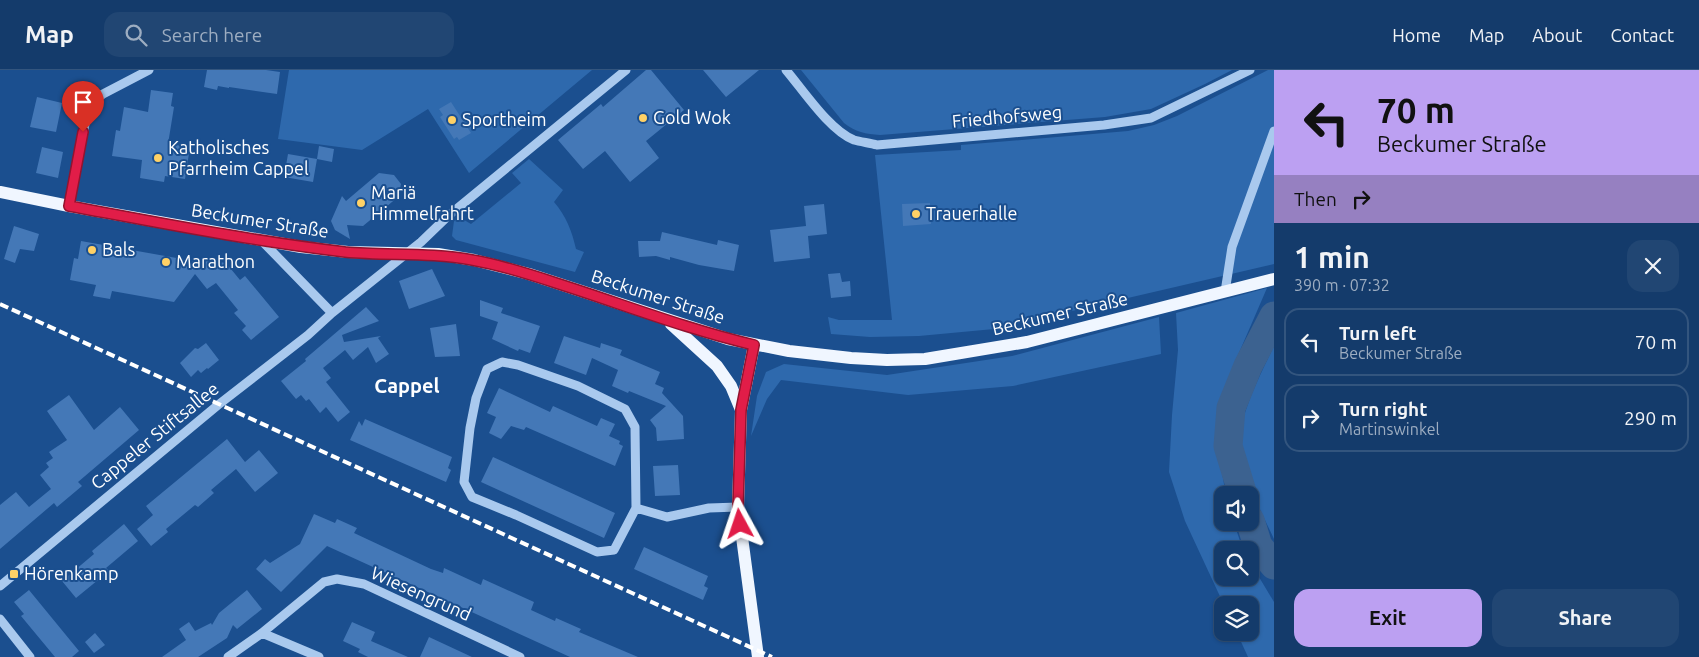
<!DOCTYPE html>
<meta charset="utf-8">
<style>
body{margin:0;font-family:Ubuntu,sans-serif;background:#214673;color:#f1f3f6;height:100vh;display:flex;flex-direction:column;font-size:19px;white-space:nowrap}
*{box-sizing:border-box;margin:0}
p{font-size:16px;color:#9dadc1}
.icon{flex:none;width:28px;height:28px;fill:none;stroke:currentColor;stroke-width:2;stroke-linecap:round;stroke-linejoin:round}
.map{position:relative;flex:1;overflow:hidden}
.side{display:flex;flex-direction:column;background:#143b6b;width:425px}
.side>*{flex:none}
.top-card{background:#bca0f2;color:#111;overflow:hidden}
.buttons{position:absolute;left:1214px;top:416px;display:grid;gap:10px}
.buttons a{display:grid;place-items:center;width:45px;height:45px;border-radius:10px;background:#143b6b;box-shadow:0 1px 4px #0004,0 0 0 1px #33557e;font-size:25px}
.pin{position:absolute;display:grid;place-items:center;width:42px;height:42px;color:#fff;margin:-51px -21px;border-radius:50% 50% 50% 0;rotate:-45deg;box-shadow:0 0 5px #0007}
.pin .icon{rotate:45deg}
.me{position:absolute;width:55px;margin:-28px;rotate:355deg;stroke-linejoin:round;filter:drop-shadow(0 0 4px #0008)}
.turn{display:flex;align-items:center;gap:18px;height:105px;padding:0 20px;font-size:22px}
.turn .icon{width:65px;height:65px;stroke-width:2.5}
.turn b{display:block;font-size:35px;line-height:42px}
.then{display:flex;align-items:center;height:48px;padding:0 20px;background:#0003;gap:10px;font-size:19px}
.round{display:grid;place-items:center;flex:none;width:52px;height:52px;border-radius:15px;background:#214673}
.overview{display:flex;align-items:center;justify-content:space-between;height:85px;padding:0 20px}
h1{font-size:30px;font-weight:600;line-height:38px}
.button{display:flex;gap:10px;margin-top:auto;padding:10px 20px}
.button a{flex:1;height:58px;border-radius:15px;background:#bca0f2;color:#111;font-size:20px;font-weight:600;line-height:58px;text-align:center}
.button a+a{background:#214673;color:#f1f3f6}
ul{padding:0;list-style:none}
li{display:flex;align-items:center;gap:15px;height:68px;margin:0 10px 8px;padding:0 10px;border:2px solid #33557e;border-radius:15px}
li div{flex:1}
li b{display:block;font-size:19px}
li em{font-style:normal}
header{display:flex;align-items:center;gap:30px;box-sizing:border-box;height:70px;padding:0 25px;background:#143b6b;border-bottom:1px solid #33557e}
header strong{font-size:24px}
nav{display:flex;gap:28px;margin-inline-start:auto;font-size:18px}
.search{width:350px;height:45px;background:#214673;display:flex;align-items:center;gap:12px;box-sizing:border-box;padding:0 18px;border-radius:15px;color:#9dadc1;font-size:19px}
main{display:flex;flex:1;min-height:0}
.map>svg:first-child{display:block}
.green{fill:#2e69ad}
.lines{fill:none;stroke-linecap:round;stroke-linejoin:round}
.river{stroke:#3c6290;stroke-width:29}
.building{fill:#4478b7}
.minor{stroke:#a9c9ee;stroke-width:9}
.major{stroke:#f0f6ff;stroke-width:12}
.rail{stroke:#fff;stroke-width:4;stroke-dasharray:9 4;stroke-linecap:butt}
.route-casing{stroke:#92132f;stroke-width:12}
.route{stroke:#e11d48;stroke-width:9}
.poi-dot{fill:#ffd166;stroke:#1b4f8f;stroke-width:2}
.labels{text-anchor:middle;stroke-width:4;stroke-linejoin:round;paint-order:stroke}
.street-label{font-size:18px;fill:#fff;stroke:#1b4f8f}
.poi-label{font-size:18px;fill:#fff;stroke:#1b4f8f;text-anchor:start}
.quarter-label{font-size:20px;font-weight:bold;fill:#fff;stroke:#1b4f8f}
</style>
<header>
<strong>Map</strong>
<div class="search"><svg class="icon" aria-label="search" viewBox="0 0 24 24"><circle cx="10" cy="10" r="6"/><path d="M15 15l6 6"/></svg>Search here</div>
<nav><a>Home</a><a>Map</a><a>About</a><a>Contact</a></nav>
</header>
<main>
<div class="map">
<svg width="1274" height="587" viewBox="0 0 1274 587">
<rect width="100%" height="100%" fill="#1b4f8f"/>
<path class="green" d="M289,0H592L469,103L428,39L362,80L278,69Z
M801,0H1232L1205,14L1151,39L1105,47L880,65C866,64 855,62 844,53Z
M1268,0H1274V194L994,259L919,266L870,267L831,264L828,247L839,250H892L875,85L961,80V75L1128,61L1154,55L1177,46Z
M529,89L563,120L554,132C566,146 572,161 576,179L584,182L575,202L456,170L452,166L454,151L459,147L471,154L521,113L512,103Z
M1267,218L1235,292L1222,336L1217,375L1226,425H1222V452L1234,453L1243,480H1222V508H1250V492L1274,532V587H1248L1237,563L1250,562V535H1224L1185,451L1169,402L1172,345L1178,280L1176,243Z
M1159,247L1161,284L1013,316L908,325L781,310L767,329L751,366L757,326L766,302L784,294L887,305L1012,286Z
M1274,276V469C1260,439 1243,408 1240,374C1238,347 1262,301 1274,276Z"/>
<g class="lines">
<path class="river" d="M1243,425L1228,376L1231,338L1248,296L1274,246
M1250,450L1258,476L1274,495"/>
</g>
<path class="building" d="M207,0H266L280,2L277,24L229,17V18L218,16L217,20L204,17Z
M646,0H651L684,40L646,71L659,88L630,112L605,81L583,99L558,70L601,34L603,37Z
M703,0H759L726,27Z
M151,20L173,23L171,36L174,37L168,74L190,77L185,109L165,106L164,112L140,108L142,90L112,86L116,60L120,61L124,37L148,42Z
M37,27L62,33L56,62L30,57Z
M451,32L471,63L459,70L457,67L454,69L440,47L443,45L439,39Z
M319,76L334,79L332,92L317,89Z
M42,77L63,82L58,108L36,103Z
M288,84L317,89L313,112L284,107Z
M379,103L394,105L401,114L398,127L363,156L347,155L350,169L335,160L331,151L342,126L346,131Z
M930,133L931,154L903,156L902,134Z
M824,134L827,164L808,166L810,188L774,192L770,160L806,156L804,136Z
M14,156L39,164L34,181L20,179L15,193L4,189Z
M662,162L717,175L718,170L739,175L734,201L699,195L670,187V190L656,186L639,187L638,171H660Z
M81,171L199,192V189L226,193L240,210L245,206L279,247L251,270L242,260L246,256L234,243L238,240L216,213L207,219L195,204L174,232L112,221L110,229L93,226L96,215L70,210L74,188L78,189Z
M432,199L445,226L409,239L399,211Z
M840,203L842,212L850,211L851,226L831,228L828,204Z
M480,230L503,238L501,243L540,256L530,283L519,279L518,281L492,269L498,252L480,246Z
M366,237L379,251L342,265L344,272L381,266L378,268L389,284L376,293L368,277L353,290L345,280L323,298L331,308L326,312L350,342L338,352L326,337L320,343L309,329L306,331L301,325L296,329L281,311L306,291L305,289Z
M456,254L460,286L435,287L430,258Z
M564,266L600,278L601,273L622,280L620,285L660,302L655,314L664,318L662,323L683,346L684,369L657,371L656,358L650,350L666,336L629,321L628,323L612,316L618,300L592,288L586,305L554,293Z
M206,273L219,290L208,299L207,298L201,303L198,300L191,307L180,293L195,278L198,279Z
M499,318L550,342L553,336L597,356L601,348L615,354L609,366L620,371L619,374L623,376L615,396L526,357L524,360L511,356L501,369L489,363L496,347L487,343Z
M69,325L94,360L120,337L139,360L78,412L82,416L57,437L54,433L0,479V435L16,422L29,437L51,419L40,405L49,397L46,393L53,388L49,382L67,370L47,341Z
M365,349L452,387L448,398L451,400L446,412L350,370L359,351L362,356Z
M227,369L245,392L259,380L278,403L255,422L236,399L211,420L214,423L198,437L195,435L166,459L168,462L151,476L137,459L153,445L146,436Z
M493,387L615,443L604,468L481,412Z
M678,395L680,425L655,426L653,396Z
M314,444L335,453L337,449L357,458L354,463L431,499L443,503L444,498L481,515L483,509L534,532L531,540L555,551L556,548L581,559L579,562L638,587H570L327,476L281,522L256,499L265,489L270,493L300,474Z
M124,454L138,471L106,498L109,501L76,528L62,511L94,484L92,481Z
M644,477L708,506L704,516L708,518L703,530L634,499Z
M29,520L79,581L72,587H55L21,546L24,544L14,532Z
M247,520L262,539L237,559L233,555L227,568L198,587H162L186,570L179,559L189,552L195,561L211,553L212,555L219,543Z
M352,552L375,562L371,571L408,587H368L358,582L360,579L343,571Z
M95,563L105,575L94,583L85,572Z
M429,567L472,587H420Z"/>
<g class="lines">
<path class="minor" d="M786,0C803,20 830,61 854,70C861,72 870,73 877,75L1104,55L1151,48L1250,0
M69,136L87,44L92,32L103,24L149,0
M261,170L332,243
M1225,222L1232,177L1274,61
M636,438L635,357L625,339L578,316L518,295L502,292L487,299L476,328L470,358L464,412L472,427L516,445L597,482L614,480L636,438L667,447L709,438L738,437
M0,516L218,335L308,265L332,243L421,172L448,146L626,0
M0,549L30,587
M262,563L319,587
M228,587L262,563L324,512L337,509L364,514L520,587"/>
<path class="major" d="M0,122L69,136L301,177L348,182L438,184L474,190L529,204L728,269L789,281L851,288L887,290L925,289L1027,272L1274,209
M671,254L717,296L731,316L741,340
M754,275L741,340L738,437L758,587"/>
<path class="rail" d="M0,234L772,587"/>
</g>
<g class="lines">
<g class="route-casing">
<path id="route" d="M83,62L69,136C161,153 252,171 345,182C387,186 430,182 472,190C501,195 529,204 556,213C622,234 686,259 754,275L741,340L738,437L740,454"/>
</g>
<use href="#route" class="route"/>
</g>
<g class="poi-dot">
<circle cx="643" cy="48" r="5"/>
<circle cx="452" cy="50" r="5"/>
<circle cx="158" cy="88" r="5"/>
<circle cx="361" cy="133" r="5"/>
<circle cx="916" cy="144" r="5"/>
<circle cx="92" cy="180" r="5"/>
<circle cx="166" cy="192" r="5"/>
<rect x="9" y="499" width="10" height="10" rx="2.5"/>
</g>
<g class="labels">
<g class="street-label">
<text transform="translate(1007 47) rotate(-5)" y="6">Friedhofsweg</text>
<text transform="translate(260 151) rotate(9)" y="6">Beckumer Straße</text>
<text transform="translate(658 227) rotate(18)" y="6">Beckumer Straße</text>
<text transform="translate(1060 244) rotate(-13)" y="6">Beckumer Straße</text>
<text transform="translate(155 366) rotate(-39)" y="6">Cappeler Stiftsallee</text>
<text transform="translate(421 524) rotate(24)" y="6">Wiesengrund</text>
</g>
<g class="poi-label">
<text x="653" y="54">Gold Wok</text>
<text x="462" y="56">Sportheim</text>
<text x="168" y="84">Katholisches<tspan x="168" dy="21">Pfarrheim Cappel</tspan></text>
<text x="371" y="129">Mariä<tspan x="371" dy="21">Himmelfahrt</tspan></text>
<text x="926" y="150">Trauerhalle</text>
<text x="102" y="186">Bals</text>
<text x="176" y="198">Marathon</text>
<text x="24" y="510">Hörenkamp</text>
</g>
<g class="quarter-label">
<text x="407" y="323">Cappel</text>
</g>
</g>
</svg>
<div class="buttons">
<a><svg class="icon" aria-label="sound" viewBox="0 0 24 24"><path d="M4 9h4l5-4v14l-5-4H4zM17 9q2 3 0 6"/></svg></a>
<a><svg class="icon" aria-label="search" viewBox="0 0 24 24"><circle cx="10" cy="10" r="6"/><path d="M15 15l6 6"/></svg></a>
<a><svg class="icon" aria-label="layers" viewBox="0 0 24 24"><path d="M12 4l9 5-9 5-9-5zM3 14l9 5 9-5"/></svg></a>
</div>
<div class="pin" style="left:83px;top:62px;background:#d93025"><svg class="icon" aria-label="arrive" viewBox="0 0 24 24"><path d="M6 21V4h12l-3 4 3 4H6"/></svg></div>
<svg class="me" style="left:740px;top:454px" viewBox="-20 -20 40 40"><path d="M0-17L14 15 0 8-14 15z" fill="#e11d48" stroke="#fff" stroke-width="4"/></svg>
</div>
<section class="side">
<div class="top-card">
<div class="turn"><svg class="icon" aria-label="left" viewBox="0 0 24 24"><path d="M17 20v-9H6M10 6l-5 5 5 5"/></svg><div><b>70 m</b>Beckumer Straße</div></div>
<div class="then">Then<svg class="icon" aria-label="right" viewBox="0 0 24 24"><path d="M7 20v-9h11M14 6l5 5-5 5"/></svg></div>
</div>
<div class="overview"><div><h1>1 min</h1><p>390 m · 07:32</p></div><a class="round"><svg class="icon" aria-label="close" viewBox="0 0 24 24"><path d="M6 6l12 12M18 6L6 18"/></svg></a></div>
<ul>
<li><svg class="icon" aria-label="left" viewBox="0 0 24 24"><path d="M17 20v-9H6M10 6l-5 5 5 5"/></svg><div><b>Turn left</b><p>Beckumer Straße</p></div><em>70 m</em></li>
<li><svg class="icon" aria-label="right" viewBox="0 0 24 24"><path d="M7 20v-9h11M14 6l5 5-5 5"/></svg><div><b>Turn right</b><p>Martinswinkel</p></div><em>290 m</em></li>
</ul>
<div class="button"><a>Exit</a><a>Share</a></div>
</section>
</main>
